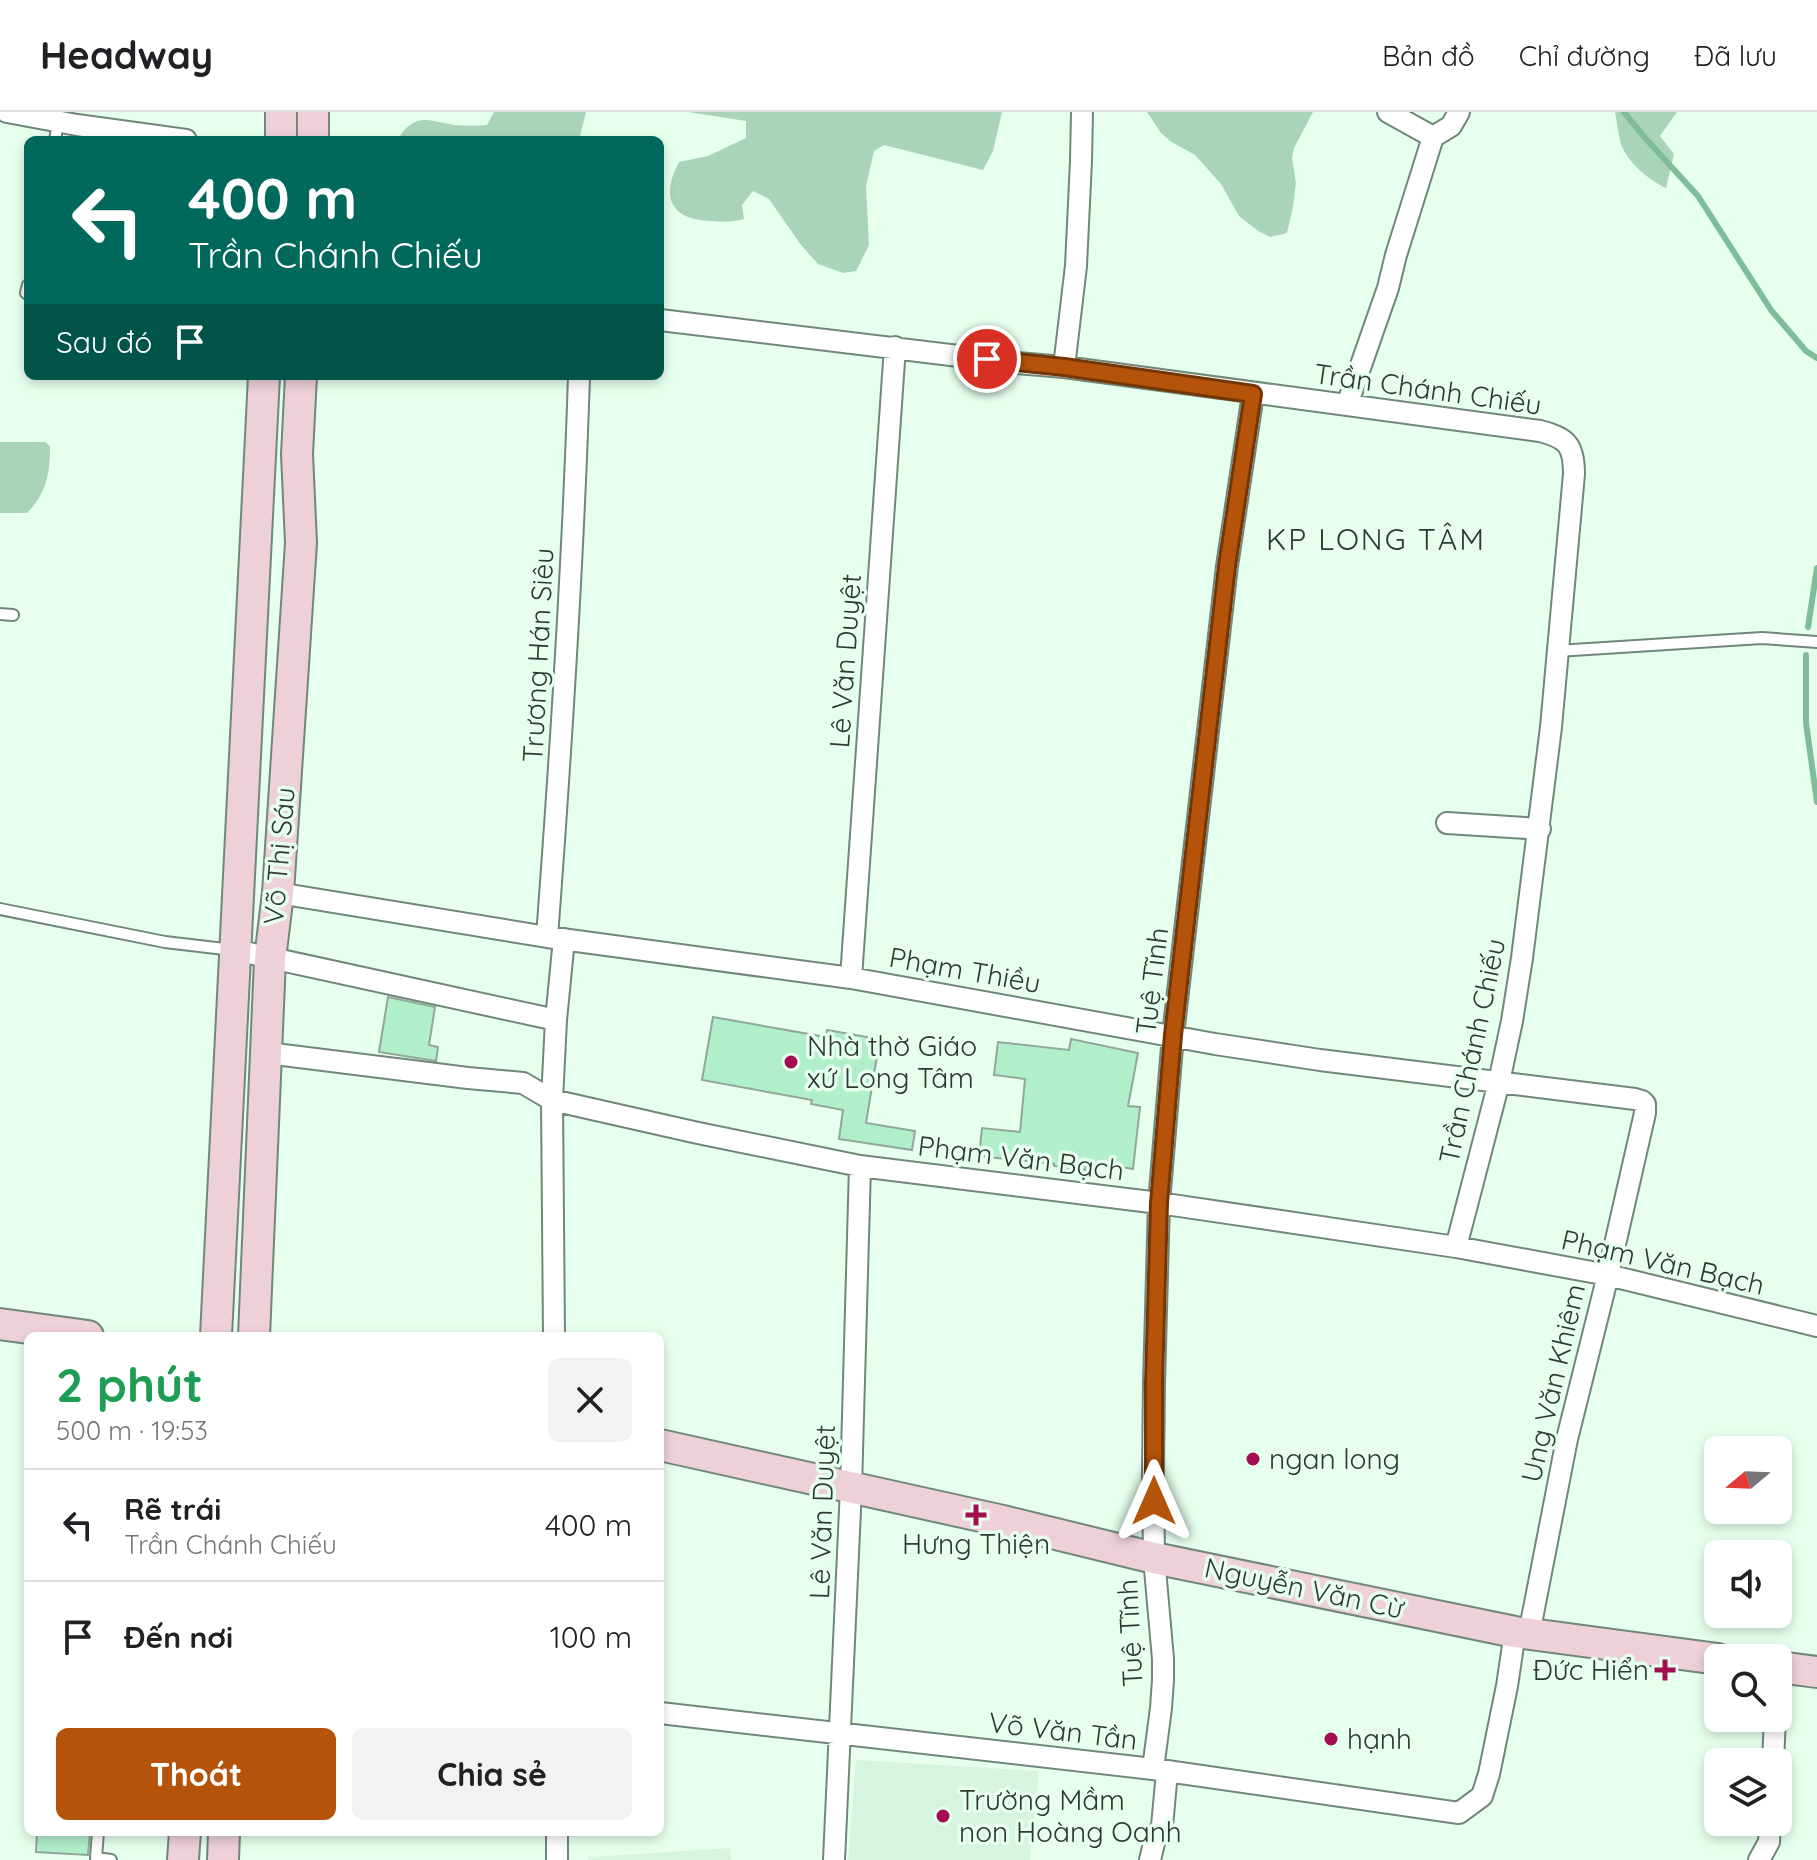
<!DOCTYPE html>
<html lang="vi">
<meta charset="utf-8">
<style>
body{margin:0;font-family:Quicksand,sans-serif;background:#f2f2f2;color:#202124;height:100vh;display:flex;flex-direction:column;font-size:30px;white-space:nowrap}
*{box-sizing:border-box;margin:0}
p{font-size:26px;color:#757577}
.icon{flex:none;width:44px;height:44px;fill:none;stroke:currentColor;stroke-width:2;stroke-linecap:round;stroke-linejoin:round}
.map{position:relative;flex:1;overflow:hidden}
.sheet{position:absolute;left:24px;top:1220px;width:640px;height:504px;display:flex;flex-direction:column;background:#fff;border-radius:12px;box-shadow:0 4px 12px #0003}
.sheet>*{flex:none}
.banner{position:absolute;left:24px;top:24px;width:640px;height:244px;border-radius:12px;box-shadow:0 4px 12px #0003;background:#00695c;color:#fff;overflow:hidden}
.needle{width:52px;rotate:251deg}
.fabs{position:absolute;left:1704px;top:1324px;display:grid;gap:16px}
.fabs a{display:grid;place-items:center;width:88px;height:88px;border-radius:12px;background:#fff;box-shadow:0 4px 12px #0003;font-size:40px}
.pin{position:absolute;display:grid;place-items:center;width:68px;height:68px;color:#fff;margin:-34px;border:4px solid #fff;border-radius:50%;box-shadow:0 2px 8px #0007}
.me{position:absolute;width:88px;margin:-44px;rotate:0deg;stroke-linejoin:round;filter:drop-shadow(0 0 6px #0008)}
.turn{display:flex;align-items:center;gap:28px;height:168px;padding:0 32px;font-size:36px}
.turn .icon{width:104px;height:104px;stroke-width:2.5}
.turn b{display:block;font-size:56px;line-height:68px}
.then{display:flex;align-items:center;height:76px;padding:0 32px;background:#0003;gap:16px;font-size:30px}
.round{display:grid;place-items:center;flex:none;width:84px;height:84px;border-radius:12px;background:#f2f2f2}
.headline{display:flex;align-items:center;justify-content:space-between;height:136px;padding:0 32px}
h1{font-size:48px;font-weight:700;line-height:60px;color:#1e9e55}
.button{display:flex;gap:16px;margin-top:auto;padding:16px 32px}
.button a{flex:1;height:92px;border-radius:12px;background:#b45309;color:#fff;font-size:32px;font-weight:700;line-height:92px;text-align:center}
.button a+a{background:#f2f2f2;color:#202124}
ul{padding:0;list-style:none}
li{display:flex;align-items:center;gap:24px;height:112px;padding:0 32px;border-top:2px solid #e0e0e0}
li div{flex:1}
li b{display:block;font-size:30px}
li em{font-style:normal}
header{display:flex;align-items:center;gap:48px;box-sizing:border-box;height:112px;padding:0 40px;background:#fff;border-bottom:2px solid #e0e0e0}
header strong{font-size:38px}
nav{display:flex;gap:44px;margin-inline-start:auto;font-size:28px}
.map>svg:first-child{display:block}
.built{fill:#d5f5e1}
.green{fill:#a9d4ba}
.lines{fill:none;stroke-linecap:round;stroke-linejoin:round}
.stream{stroke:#7fbc9a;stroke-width:6}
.building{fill:#b1efcb;stroke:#90a799;stroke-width:2}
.lane-casing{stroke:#708779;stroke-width:14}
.street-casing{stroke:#708779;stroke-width:24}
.secondary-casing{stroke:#708779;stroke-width:34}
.lane{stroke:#fff;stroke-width:10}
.street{stroke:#fff;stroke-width:20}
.secondary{stroke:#eed0d9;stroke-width:30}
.route-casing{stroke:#753606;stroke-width:20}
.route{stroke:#b45309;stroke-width:14}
.poi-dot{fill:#a20e50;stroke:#e6ffef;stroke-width:3}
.labels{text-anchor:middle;stroke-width:7;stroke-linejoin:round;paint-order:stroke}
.street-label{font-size:28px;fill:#2f3832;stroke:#e6ffef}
.poi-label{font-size:28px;fill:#2f3832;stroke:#e6ffef;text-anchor:start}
.neighbourhood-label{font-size:30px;letter-spacing:2px;fill:#2f3832;stroke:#e6ffef}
</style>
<header>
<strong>Headway</strong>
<nav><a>Bản đồ</a><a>Chỉ đường</a><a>Đã lưu</a></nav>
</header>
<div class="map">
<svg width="1817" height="1748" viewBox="0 0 1817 1748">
<rect width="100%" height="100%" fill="#e6ffef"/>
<path class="built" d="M856,1648L1039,1659L1030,1748H848Z
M730,1736L731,1748H588V1745Z"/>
<path class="green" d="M494,0H586L579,28H397C415,0 427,8 454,13C465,14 476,14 487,13Z
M688,0H1002L993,39L983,58L884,33L874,39L866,74L869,133L856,159L843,161L818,152L801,133L769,87L753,79L742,93L744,107C733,110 723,110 712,109C671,108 660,86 679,50L708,44L746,26V9Z
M1147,0H1313L1294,36L1292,46L1296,71L1293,95L1287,121L1270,125L1258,119L1239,104L1221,72L1195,43L1170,29L1161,21Z
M1615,0H1677L1660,24L1674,42L1666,76C1649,68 1627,50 1621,32C1618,22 1617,10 1615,0Z
M0,330H45L50,334C50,361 47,381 27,401H0Z"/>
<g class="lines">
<path class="stream" d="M1624,0L1646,27L1698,84L1771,198L1806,239L1817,246
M1808,515L1817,456
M1806,543V611L1817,690"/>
</g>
<path class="building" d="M388,885L435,895L429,933L438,935L436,949L379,940Z
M713,905L826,925L827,918L867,925V930L879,932L866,1011L915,1019L912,1038L839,1027L843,998L811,992L812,988L702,968Z
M1071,927L1138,941L1128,994L1140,995L1133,1057L1086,1049L1085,1059L1054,1054V1052L979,1044L982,1016L1020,1020L1025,967L994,963L998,930L1069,938Z
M37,1720H90L88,1743L36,1740Z"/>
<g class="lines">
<g class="lane-casing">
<path id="lane" d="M55,28L58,11
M26,181L28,173
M0,502L13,503
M1557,539L1762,526L1817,530
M0,797L165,830L233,838
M98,1720L96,1746L111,1748"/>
</g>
<g class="street-casing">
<path id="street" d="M7,0L77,13L186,28
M1388,0L1433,25L1451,14L1459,0
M660,208L1017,251L1064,255L1540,319C1567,326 1574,333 1574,362L1551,615L1522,846L1512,909L1499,970L1456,1135
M1064,255L1076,154L1081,49L1082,0
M1347,293L1388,176L1396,143L1433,25
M1447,711L1540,717
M278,781L547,825L851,866L1215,932L1320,948L1635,987L1642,989L1645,992V1001L1608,1163L1567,1327L1529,1522
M547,825C561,638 573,451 579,264
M235,838L556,908
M851,866L895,235
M267,941L468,966L523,971L552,988L698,1021L860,1054L1159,1091L1456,1135L1608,1163L1817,1214
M554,1224L552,988L556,908L564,827
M660,1601L1153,1657L1459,1701L1482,1684L1489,1662L1507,1574L1515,1520
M1773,1650L1775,1606
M1153,1657L1161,1596L1163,1568V1547L1154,1446L1153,1360L1154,1271L1159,1091L1173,923L1227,454L1253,282
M557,1748V1720
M834,1748L851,1376L860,1054
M1150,1748L1155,1727L1162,1714L1167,1660
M1759,1748L1769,1730L1770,1710"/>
</g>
<g class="secondary-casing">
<path id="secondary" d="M281,0V28
M313,28V0
M0,1212L88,1224
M216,1224L264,264
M254,1224L270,847L278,781L301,431L297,342L301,264
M660,1333L1003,1409L1154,1446L1515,1520L1718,1547
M1778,1555L1817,1560
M183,1748L185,1720
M223,1748L224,1720"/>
</g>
<use href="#lane" class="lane"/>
<use href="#street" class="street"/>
<use href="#secondary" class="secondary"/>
</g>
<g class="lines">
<g class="route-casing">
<path id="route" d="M987,247L1064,255L1253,282L1227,454L1173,923L1159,1091L1154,1271V1389"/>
</g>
<use href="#route" class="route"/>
</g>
<g class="poi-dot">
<circle cx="791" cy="950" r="8"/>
<circle cx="1253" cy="1347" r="8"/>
<path d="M972 1391h8v8h8v8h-8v8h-8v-8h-8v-8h8z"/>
<path d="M1661 1546h8v8h8v8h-8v8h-8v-8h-8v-8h8z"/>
<circle cx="1331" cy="1627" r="8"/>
<circle cx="943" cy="1704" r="8"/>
</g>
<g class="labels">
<g class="street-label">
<text transform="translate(1428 277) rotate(8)" y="10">Trần Chánh Chiếu</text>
<text transform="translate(538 543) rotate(-87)" y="10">Trương Hán Siêu</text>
<text transform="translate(845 549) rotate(-86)" y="10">Lê Văn Duyệt</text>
<text transform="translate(279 744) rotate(-85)" y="10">Võ Thị Sáu</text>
<text transform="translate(965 858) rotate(10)" y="10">Phạm Thiều</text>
<text transform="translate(1152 869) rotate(-83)" y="10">Tuệ Tĩnh</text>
<text transform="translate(1472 939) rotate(-78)" y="10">Trần Chánh Chiếu</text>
<text transform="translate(1021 1046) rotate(7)" y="10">Phạm Văn Bạch</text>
<text transform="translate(1663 1150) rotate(13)" y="10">Phạm Văn Bạch</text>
<text transform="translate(1553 1271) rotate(-77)" y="10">Ung Văn Khiêm</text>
<text transform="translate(822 1400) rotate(-88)" y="10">Lê Văn Duyệt</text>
<text transform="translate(1304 1476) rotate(12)" y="10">Nguyễn Văn Cừ</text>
<text transform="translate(1130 1521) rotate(-93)" y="10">Tuệ Tĩnh</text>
<text transform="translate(1063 1619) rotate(7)" y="10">Võ Văn Tần</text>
</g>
<g class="poi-label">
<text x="807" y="944">Nhà thờ Giáo<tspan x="807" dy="32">xứ Long Tâm</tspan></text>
<text x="1269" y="1357">ngan long</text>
<text x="976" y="1442" text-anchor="middle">Hưng Thiện</text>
<text x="1649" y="1568" text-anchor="end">Đức Hiển</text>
<text x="1347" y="1637">hạnh</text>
<text x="959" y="1698">Trường Mầm<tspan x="959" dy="32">non Hoàng Oanh</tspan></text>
</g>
<g class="neighbourhood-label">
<text x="1376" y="438">KP LONG TÂM</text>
</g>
</g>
</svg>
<div class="fabs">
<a><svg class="needle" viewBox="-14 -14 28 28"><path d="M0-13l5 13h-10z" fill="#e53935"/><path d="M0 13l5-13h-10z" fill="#757577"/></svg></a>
<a><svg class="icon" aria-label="sound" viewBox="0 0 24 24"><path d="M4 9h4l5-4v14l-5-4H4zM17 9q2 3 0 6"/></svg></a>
<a><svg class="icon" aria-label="search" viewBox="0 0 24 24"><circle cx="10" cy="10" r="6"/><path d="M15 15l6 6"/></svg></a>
<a><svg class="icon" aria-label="layers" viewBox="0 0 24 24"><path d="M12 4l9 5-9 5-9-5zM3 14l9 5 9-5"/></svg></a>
</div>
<div class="pin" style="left:987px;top:247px;background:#d93025"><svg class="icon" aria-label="arrive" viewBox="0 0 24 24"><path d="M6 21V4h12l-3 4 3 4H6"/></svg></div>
<svg class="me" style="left:1154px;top:1389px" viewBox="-20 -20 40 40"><path d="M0-17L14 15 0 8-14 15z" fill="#b45309" stroke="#fff" stroke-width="4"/></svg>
<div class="banner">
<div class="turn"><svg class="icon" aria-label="left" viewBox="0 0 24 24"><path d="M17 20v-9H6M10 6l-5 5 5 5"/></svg><div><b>400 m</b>Trần Chánh Chiếu</div></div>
<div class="then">Sau đó<svg class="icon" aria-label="arrive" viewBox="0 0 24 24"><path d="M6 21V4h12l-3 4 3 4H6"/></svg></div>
</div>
<section class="sheet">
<div class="headline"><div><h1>2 phút</h1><p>500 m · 19:53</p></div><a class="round"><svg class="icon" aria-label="close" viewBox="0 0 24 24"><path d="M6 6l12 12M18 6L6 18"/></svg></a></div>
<ul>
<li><svg class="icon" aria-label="left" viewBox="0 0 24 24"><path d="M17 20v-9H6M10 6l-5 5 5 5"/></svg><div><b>Rẽ trái</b><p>Trần Chánh Chiếu</p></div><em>400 m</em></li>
<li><svg class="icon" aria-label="arrive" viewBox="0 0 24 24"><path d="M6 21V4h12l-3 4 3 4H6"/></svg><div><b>Đến nơi</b></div><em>100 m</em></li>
</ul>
<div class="button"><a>Thoát</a><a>Chia sẻ</a></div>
</section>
</div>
